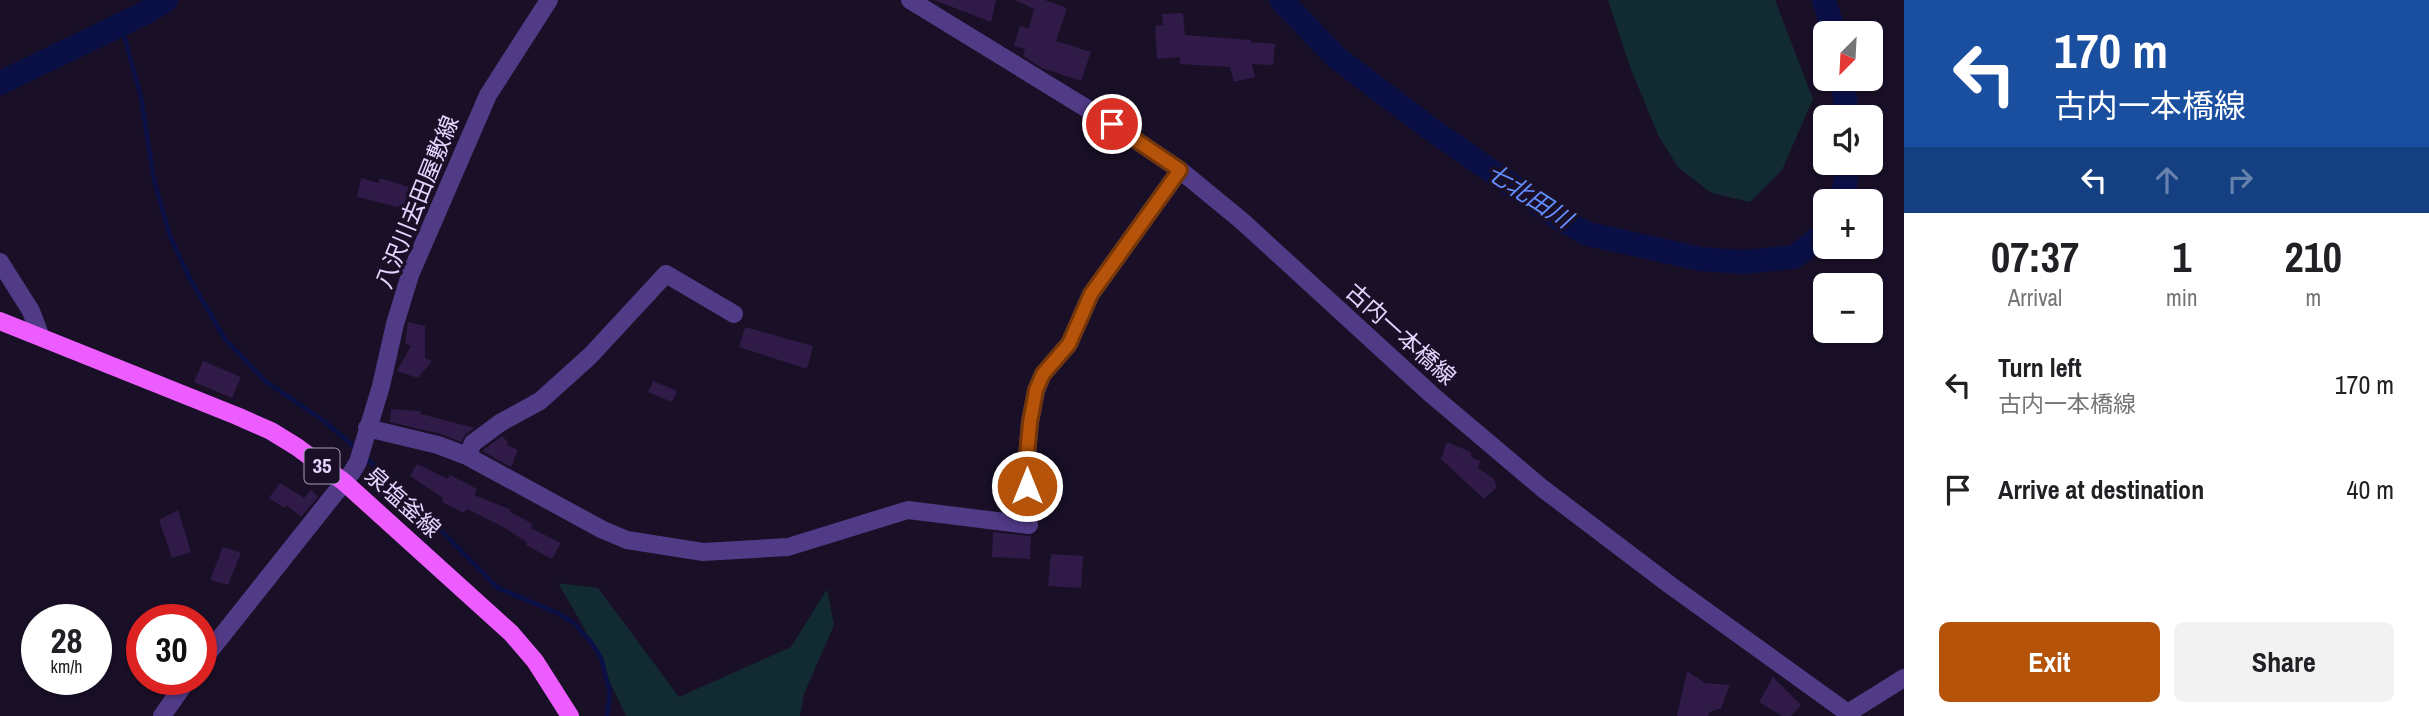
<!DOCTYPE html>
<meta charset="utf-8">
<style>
body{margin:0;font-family:"Archivo Narrow","Noto Sans JP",sans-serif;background:#f2f2f2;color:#202124;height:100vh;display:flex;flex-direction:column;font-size:26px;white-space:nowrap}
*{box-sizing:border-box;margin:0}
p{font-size:23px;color:#757577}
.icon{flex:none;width:38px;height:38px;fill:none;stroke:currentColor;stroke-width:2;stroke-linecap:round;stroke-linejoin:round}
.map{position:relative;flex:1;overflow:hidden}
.sheet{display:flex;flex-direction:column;background:#fff;width:525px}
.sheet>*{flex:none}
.guide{background:#1a4fa0;color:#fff;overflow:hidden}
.needle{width:46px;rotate:204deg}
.controls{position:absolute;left:1813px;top:21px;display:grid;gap:14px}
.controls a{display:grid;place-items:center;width:70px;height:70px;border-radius:10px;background:#fff;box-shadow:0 2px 5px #0004;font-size:35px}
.speed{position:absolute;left:21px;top:604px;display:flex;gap:14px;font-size:35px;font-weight:700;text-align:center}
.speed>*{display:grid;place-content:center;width:91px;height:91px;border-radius:50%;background:#fff;box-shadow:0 2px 5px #0004;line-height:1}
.speed small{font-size:18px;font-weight:400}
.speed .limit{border:10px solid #d22;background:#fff;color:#111}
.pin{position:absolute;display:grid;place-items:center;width:60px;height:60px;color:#fff;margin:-30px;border:4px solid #fff;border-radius:50%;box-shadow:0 2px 7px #0007}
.me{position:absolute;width:77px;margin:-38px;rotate:0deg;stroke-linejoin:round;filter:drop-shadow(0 0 5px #0008)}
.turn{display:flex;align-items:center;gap:24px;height:147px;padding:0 35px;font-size:32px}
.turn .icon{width:91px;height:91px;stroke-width:2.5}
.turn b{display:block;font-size:49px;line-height:60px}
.lanes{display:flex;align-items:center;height:66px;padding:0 35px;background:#0003;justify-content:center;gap:35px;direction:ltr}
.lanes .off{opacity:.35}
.eta{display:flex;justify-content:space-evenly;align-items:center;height:119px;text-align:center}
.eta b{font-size:42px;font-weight:700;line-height:49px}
.button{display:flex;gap:14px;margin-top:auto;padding:14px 35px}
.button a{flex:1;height:80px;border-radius:10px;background:#b45309;color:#fff;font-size:28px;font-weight:700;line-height:80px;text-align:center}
.button a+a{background:#f2f2f2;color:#202124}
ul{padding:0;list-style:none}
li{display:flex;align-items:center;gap:21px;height:105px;padding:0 35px}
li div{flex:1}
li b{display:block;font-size:26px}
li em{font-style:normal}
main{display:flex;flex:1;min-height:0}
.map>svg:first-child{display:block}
.green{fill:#122a31}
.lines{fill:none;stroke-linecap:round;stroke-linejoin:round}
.stream{stroke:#0a1045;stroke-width:4.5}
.river{stroke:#0a1045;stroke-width:24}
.building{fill:#301b48}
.minor{stroke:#513a86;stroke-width:18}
.major{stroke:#ed5cff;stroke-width:18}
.route-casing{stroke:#753606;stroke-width:18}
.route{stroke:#b45309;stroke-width:12}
.labels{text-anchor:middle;stroke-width:7;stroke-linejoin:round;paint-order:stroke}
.shield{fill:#190f27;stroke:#a89abe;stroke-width:2}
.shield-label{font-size:21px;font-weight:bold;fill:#e5d5ff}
.street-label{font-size:23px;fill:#e5d5ff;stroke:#190f27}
.water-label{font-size:24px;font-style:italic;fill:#638eff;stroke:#190f27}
</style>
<main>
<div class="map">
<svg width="1904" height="716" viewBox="0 0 1904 716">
<rect width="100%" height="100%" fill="#190f27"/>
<path class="green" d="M1608,0H1775L1813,99L1782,170L1750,202L1711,193L1678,167L1658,135L1630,67Z
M558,583L598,588L679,697L791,647L827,589L834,625L804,694L800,716H626L583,626Z"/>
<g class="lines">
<path class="stream" d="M121,25L141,97L154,180L170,236L190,279L225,339L265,381L324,421L357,449
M366,458L399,488L498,588L560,614L574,623L591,642L601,658L610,692L607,716"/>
<path class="river" d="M1281,0L1336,57L1428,127L1560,219L1588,234L1700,259L1743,262L1794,257L1825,234
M1824,0L1834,33
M1842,79L1848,117
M0,83L145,13L166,0
M1842,201L1849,163"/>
</g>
<path class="building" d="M934,0H996L991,22Z
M1015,0H1045L1067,8L1056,41L1091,52L1081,81L1042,68L1023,56L1025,49L1014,46L1020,26L1029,29L1034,9Z
M1183,13L1185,35L1251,40V42L1275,44L1273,65L1252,64L1255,77L1234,82L1230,67L1180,64V57L1157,59L1155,26L1163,25L1162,14Z
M361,178L378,183L380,178L415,189L406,209L357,197Z
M408,322L425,326V358L432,361L418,378L397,371L411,346L405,344Z
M745,327L813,346L807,369L739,347Z
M203,361L241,377L232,398L194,382Z
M653,381L677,391L672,402L648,392Z
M391,409L421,411V414L475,428L466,434L461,442L441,434L390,422Z
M502,436L508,442L507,445L518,450L511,467L482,451Z
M1447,442L1471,452V457L1480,461L1478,468L1493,478L1497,487L1484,499L1441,459Z
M417,464L448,479L450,475L477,489L474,495L511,510L510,512L533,524L531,528L561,543L552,559L526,545L527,542L503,527L467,509L464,513L442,502L443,498L410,476Z
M280,483L304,498L311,490L318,497L301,517L286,505L284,508L269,498Z
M178,510L191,552L172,558L159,520Z
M993,532L1031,536L1030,559L992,557Z
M223,547L241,553L228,585L210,580Z
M1051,554L1083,556L1081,588L1048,586Z
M1687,671L1705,683L1730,685L1721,708L1710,712L1708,716H1677Z
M1773,677L1801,705L1791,716H1782L1759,702Z"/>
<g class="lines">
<path class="minor" d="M910,0L1112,124L1180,170L1242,221L1432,395L1542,488L1670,585L1852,716
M0,262L31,311L40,335
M367,428L438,445L467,456L603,530L627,540L703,552L788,547L908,510L1029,525L1026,466L1030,422L1036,391L1043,374L1069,344L1091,294L1180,170
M467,456L473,443L500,423L540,401L590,356L666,274L734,314
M201,662L352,472L358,462L381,386L395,324L410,275L488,95L549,0
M1848,713L1904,678
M162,716L188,679"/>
<path class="major" d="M0,321L237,416L271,431L297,447L344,482L511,633L535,661L570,716"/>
</g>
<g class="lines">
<g class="route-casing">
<path id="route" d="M1027,486L1026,466L1030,422L1036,390L1043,374L1069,344L1091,294L1180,170L1112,124"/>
</g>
<use href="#route" class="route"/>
</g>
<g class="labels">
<rect class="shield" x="304.5" y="448.5" width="35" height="35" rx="5"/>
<g class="shield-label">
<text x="322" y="473">35</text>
</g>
<g class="street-label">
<text transform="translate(417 202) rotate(-68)" y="8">八沢川去田屋敷線</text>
<text transform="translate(1401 334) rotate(42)" y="8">古内一本橋線</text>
<text transform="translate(403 502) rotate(42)" y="8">泉塩釜線</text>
</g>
<g class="water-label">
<text transform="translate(1529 196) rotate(33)" y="8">七北田川</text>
</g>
</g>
</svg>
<div class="controls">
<a><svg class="needle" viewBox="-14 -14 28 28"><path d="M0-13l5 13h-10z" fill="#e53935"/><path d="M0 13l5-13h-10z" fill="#757577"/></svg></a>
<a><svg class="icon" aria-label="sound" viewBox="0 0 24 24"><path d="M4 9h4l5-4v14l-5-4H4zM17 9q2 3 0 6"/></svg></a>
<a>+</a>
<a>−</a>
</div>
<div class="speed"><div>28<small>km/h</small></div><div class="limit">30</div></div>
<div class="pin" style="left:1112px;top:124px;background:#d93025"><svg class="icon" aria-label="arrive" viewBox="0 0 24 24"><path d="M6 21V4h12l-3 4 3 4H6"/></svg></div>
<svg class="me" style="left:1027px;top:486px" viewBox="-20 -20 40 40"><circle r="17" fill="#b45309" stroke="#fff" stroke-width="3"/><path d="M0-11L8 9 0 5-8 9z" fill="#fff"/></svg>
</div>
<section class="sheet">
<div class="guide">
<div class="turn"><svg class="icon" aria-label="left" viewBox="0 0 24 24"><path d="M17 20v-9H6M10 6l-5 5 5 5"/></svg><div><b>170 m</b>古内一本橋線</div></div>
<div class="lanes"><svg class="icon" aria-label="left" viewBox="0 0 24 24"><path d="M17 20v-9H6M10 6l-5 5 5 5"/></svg><svg class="icon off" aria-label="ahead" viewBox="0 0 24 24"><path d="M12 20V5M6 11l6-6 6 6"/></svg><svg class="icon off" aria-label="right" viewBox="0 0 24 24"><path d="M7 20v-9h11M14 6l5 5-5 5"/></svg></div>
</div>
<div class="eta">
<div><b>07:37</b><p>Arrival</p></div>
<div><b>1</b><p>min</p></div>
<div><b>210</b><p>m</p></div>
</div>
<ul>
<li><svg class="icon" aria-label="left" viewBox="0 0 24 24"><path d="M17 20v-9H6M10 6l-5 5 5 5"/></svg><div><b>Turn left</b><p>古内一本橋線</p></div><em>170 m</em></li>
<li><svg class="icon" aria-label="arrive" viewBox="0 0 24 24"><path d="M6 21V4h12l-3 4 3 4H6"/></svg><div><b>Arrive at destination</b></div><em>40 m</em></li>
</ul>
<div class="button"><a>Exit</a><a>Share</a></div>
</section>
</main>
